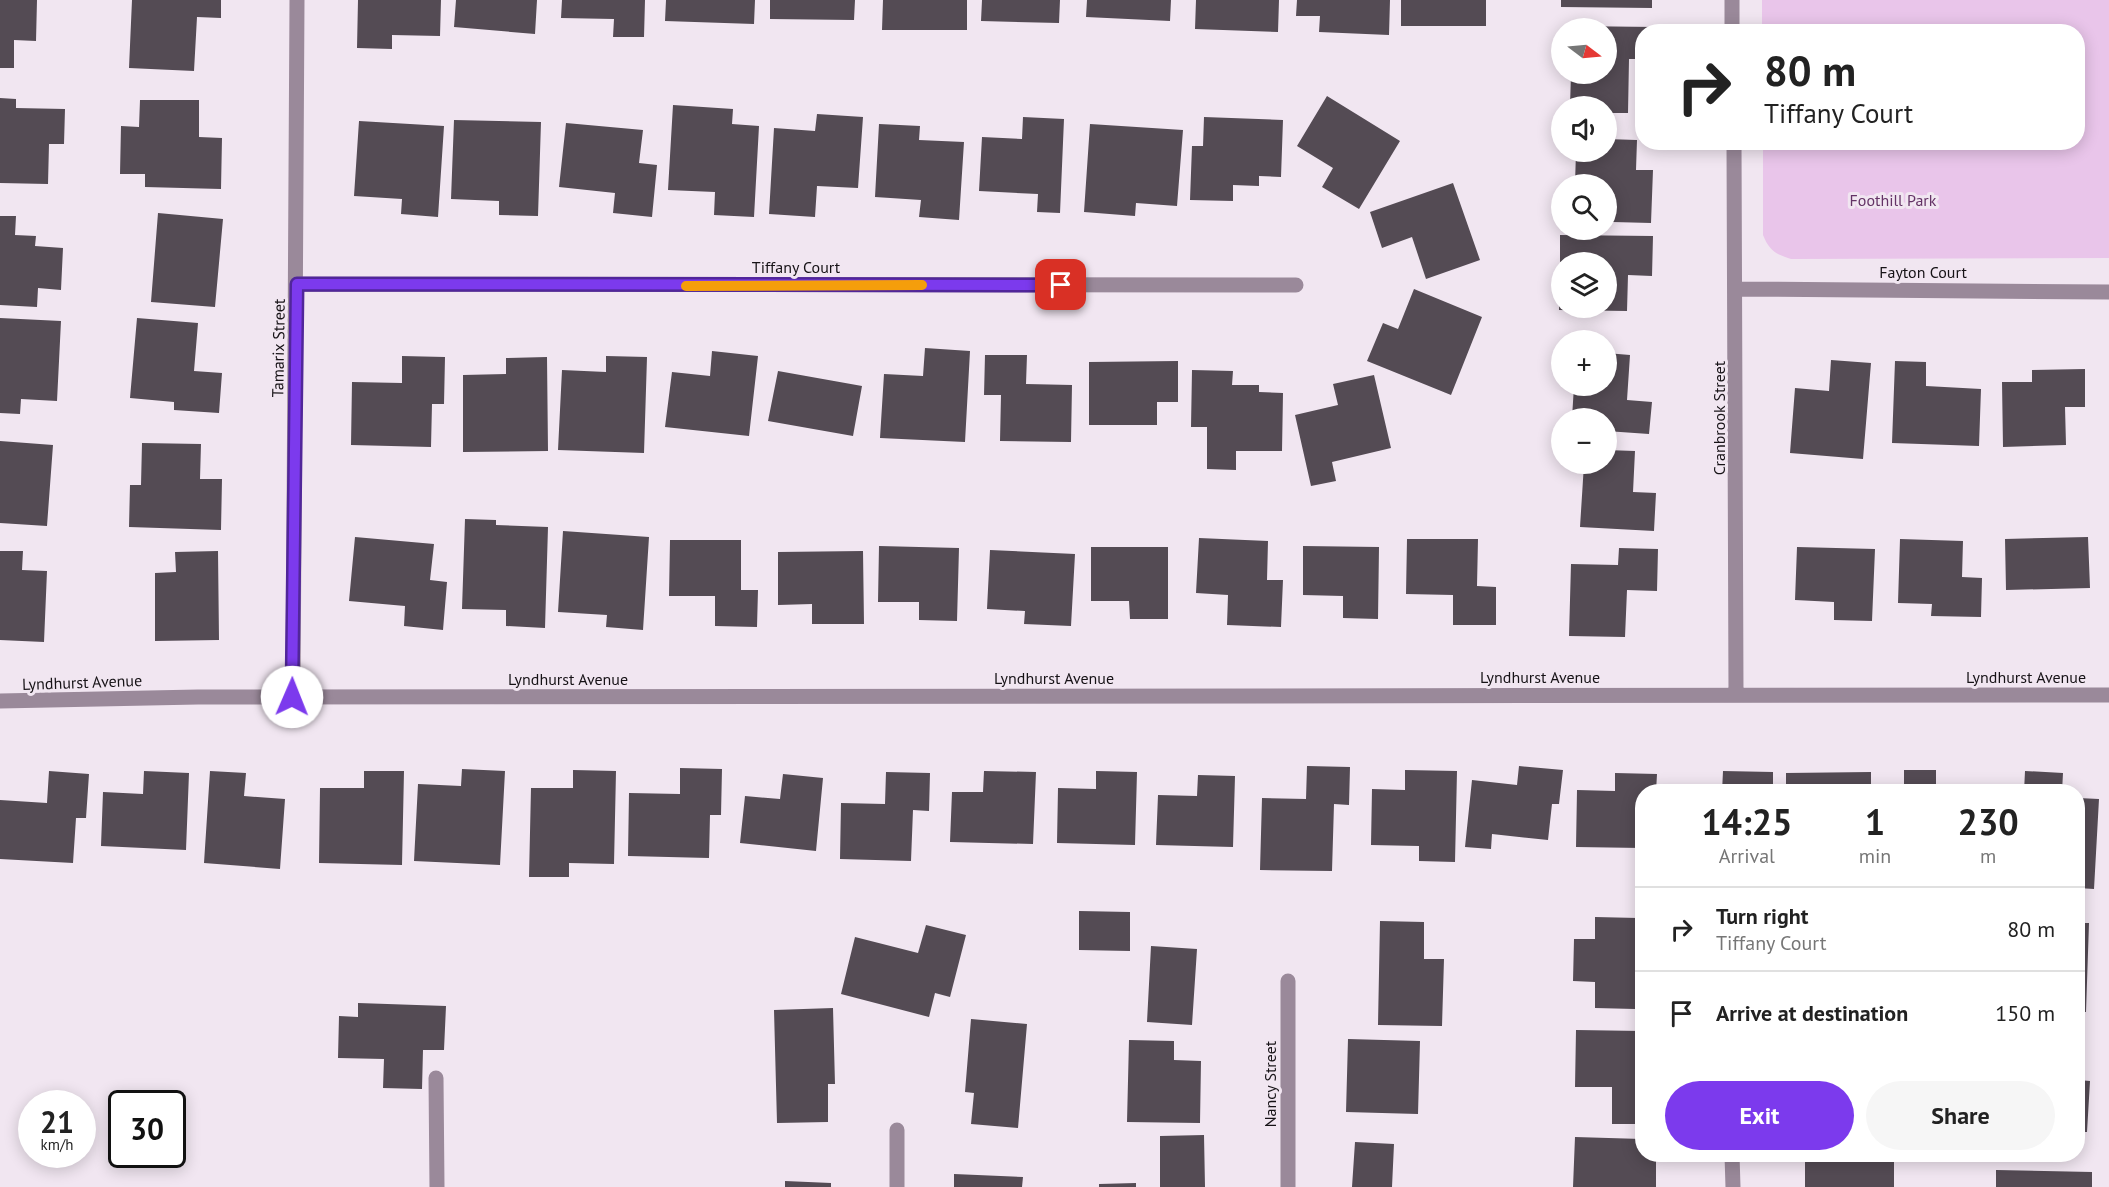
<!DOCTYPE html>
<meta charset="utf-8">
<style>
body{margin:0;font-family:"PT Sans",sans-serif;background:#f6f6f6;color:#222;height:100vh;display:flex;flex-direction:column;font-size:22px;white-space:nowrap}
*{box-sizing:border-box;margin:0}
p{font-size:20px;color:#767676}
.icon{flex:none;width:33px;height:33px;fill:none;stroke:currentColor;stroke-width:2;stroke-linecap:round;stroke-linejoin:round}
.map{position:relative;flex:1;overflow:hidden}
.sheet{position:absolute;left:1635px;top:784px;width:450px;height:378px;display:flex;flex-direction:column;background:#fff;border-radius:24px;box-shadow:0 3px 15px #0003}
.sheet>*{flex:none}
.hud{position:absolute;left:1635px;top:24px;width:450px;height:126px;border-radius:24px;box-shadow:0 3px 15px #0003;background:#fff;color:#222;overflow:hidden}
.needle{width:39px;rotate:106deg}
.buttons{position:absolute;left:1551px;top:18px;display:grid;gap:12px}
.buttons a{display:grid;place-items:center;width:66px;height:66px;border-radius:50%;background:#fff;box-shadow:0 3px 15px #0003;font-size:30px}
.speed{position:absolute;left:18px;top:1090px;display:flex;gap:12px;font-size:30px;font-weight:700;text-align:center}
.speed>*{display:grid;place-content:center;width:78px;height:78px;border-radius:50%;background:#fff;box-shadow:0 3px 15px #0003;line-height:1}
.speed small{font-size:15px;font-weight:400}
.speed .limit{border:3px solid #111;border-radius:9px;background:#fff;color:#111}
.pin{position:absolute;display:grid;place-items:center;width:51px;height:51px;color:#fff;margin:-26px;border-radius:12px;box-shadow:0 3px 9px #0006}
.me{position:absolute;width:66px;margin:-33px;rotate:1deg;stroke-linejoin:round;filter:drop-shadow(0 0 4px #0008)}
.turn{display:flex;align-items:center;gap:21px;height:126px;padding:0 30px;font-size:27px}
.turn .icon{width:78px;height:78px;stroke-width:2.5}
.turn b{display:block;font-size:42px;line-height:51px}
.eta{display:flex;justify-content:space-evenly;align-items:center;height:102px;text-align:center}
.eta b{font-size:36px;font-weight:700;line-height:42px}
.primary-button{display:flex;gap:12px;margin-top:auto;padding:12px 30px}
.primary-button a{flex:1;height:69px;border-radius:36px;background:#7c3aed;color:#fff;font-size:24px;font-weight:700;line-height:69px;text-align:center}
.primary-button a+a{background:#f6f6f6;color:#222}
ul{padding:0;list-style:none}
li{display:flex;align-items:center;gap:18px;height:84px;padding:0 30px;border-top:2px solid #e0e0e0}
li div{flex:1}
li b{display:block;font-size:22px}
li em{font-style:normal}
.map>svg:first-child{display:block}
.green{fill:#e9c5ea}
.building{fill:#544b54}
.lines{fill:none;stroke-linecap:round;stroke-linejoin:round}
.service{stroke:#9a899a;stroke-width:15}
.minor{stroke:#9a899a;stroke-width:15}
.route-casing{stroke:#51269a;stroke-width:15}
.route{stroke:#7c3aed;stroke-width:10}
.slow{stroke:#f59e0b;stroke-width:10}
.labels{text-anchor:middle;stroke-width:6;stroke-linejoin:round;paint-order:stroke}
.park-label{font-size:16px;fill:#643366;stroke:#f1e6f1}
.street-label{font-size:16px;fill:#161216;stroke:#f1e6f1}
</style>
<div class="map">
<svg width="2109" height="1187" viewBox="0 0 2109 1187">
<rect width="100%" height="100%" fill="#f1e6f1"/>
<path class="green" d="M1762,0H2109V258L1791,259C1775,254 1769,250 1763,235V143L2078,142V32L1762,31Z"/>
<path class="building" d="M0,0H37L36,41L14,40V68H0Z
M132,0H221V18L197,17L194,71L129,68Z
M358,0H441L440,36L392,35V49L357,48Z
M456,0H537L535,34L454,27Z
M562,0H645L644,37H613L614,19L561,18Z
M666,0H755L754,24L665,21Z
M770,0H855L854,20L770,19Z
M883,0H967V30H882Z
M982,0H1060L1059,23L981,21Z
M1087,0H1171L1170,21L1086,17Z
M1196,0H1279L1278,32L1195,29Z
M1297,0H1390L1389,35L1319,32L1320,16H1296Z
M1401,0H1486V26H1401Z
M1561,0H1652V8L1561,7Z
M1571,26L1655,27V32H1642V59H1629L1628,113H1606V106H1570L1571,74H1606V28H1571Z
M1327,96L1400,141L1359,209L1322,187L1333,168L1297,146Z
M0,98L16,99V108L65,109L64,144H49L48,184L0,183Z
M140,100H199V137L222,138L221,189L145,187V174H120L121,126L139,127Z
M673,105L733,109L732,124L759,126L754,217L714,215L715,192L668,190Z
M817,114L863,117L858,188L817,186L815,217L769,214L774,128L815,131Z
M1023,117L1064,119L1060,213L1037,212L1038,194L979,191L982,137L1022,139Z
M1204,117L1283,120L1281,177L1259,176V186L1233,185V201L1190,200L1192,146H1203Z
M454,120L541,122L538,216L499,215V201L451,199Z
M359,121L444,126L438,217L401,214L402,199L354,196Z
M566,123L643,130L639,163L657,165L652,217L613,213L615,193L559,187Z
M879,124L920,126L919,140L964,142L959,220L919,217L921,200L875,197Z
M1090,124L1183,130L1177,206L1136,203L1135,216L1084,212Z
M1606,139L1637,140L1636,170H1653L1651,223L1613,222V204H1606V184H1575L1576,152H1606Z
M1453,183L1480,260L1426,279L1412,237L1382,248L1370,212Z
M158,213L223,219L215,307L151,302Z
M0,216H16L15,235L36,236L35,246L63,248L61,290L38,288L37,307L0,305Z
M1560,235L1653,236L1652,276L1628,275L1627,311L1559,310V301L1562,308H1606V262H1560Z
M1414,289L1482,317L1451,395L1367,361L1383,323L1398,329Z
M0,318L61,321L57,401L21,399L20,414L0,413Z
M137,318L198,323L194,371L222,373L219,413L174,410V402L130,398Z
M925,348L970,351L965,442L880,438L884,374L923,376Z
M712,351L758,356L749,436L665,427L672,372L710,376Z
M1606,353L1630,355L1627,400L1652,402L1649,434L1606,431V418H1572L1574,386H1606Z
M985,355H1027L1026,384L1072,385L1071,442L1000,441L1001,395H984Z
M402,356L445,357L444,404H432L431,447L351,445L352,382L402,383Z
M606,356L647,357L644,453L558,450L562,370L606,372Z
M547,357L548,451L463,452V375L506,374V358Z
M1831,360L1871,363L1863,459L1790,453L1795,388L1829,391Z
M1178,361V402H1157V425H1089V362Z
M1895,361L1926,362V386L1981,389L1979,446L1892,443Z
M2085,369V407H2065L2066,445L2003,447L2002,382H2032V370Z
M1192,370L1233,371L1232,385H1259V392L1283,393L1282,451H1236V470L1207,469V427H1191Z
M778,371L862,386L853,436L768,421Z
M1374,375L1391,448L1332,462L1336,481L1311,486L1295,415L1338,405L1333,384Z
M0,441L53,445L47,526L0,523Z
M142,443L201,444L200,479H222L221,530L129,527L130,485H141Z
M1606,450L1635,451L1633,492L1656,493L1654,531L1580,527L1584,464H1606Z
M465,519L496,520V525L548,527L545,628L506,626V610L462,609Z
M563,531L649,537L643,630L606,627L607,615L558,612Z
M355,537L434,544L430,580L447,582L443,630L404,626L405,606L349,601Z
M2088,537L2090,588L2006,590L2005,539Z
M1199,538L1268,541L1267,580H1283L1281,627L1227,625L1228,595L1196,593Z
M1407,539H1478L1477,586L1496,587V625H1453V595L1406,594Z
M1900,539L1963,541L1962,577L1982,578L1981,617L1931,616L1932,604L1898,603Z
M670,540H741V590H758L757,627L715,626V596H669Z
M879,546L959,548L957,621L919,620V602H878Z
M1303,546L1379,547L1378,619L1343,618V596L1303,595Z
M1091,547H1168V619H1130L1129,601H1091Z
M1797,547L1875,549L1872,621L1834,620V602L1795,600Z
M1619,548L1658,549L1657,591L1627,590L1625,637L1569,636L1571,564L1618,565Z
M990,550L1075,554L1071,626L1024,624L1025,611L987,609Z
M0,551H23L22,570L47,571L44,642L0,640Z
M218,551L219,640L155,641V573L176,572L175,552Z
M863,551L864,624H812V604L778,605V552Z
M1307,766L1350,767L1349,805L1334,804L1332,871L1260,870L1262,798L1306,799Z
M1519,766L1563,770L1559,804H1552L1548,840L1492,834L1491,849L1465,847L1472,780L1517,785Z
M680,768L722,769L721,815H710L709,858L628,856L629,793L680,794Z
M462,769L505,771L500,865L414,861L418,784L461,786Z
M573,770L616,771L614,864L569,863V877H529L531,788H573Z
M1405,770L1457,771L1455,862L1419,861V846L1371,845L1372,789L1405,790Z
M1904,770H1936V792H1904Z
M49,771L89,774L86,818H76L73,863L0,859V800L47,803Z
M144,771L189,773L186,850L101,846L103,792L143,794Z
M210,771L246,773L244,796L285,799L280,869L204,863Z
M364,771H404L402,865L319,863L320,788H364Z
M984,771L1036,772L1033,844L950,842L952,792H983Z
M1096,771L1137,772L1135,845L1057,843L1058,788L1096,789Z
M1723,771L1773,772V792H1722Z
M2025,771L2063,773L2062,792H2024Z
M886,772L930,773L929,811L913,810L911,861L840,859L841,803L885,804Z
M1871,772V792H1786V773Z
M1615,773L1657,774L1656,792H1642V848L1576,847L1577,790L1615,791Z
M783,774L823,778L816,851L740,843L745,796L780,799Z
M1198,775L1235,776L1233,847L1156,845L1158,795L1197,796Z
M2078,798L2099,799L2094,889L2078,888Z
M1079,911L1130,912V951L1079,950Z
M1595,917L1638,918L1635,1009L1595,1008V982L1573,981L1574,939H1595Z
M1380,921L1424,922V959H1444L1442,1026L1378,1025Z
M2078,923H2089L2086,1012H2078Z
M926,925L966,935L950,997L935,993L929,1017L841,994L855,937L918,953Z
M1151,946L1197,949L1192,1025L1147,1022Z
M358,1003L446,1006L444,1050H423L422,1089L383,1088L384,1059L338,1058L339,1016L358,1017Z
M833,1008L835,1084H828V1122L777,1123L774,1010Z
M971,1019L1027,1024L1018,1128L971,1124L974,1093L965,1092Z
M1576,1030L1642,1031V1124H1612V1087H1575Z
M1348,1039L1420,1041L1418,1114L1346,1112Z
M1129,1040L1174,1041V1060L1201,1061L1200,1123L1127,1122Z
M2078,1080L2090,1081L2087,1132H2078Z
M1204,1135L1205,1187H1160V1136Z
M1575,1137L1642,1139V1155H1656V1187H1573Z
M1355,1142L1394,1144L1392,1187H1352Z
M1805,1155H1894V1187H1805Z
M1996,1170L2092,1172V1187H1996Z
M954,1174L1023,1177L1022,1187H954Z
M785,1181L831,1183V1187H785Z
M1136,1183V1187H1099V1184Z"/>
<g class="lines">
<path class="service" d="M436,1078L437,1187"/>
<path class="minor" d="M1732,0V32
M1734,142L1736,694
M297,284L1296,285
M1737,289L2109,292
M293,697L297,0
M0,701L198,697L2109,695
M1288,981V1187
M1732,1155L1733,1187
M897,1187V1130"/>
</g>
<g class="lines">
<g class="route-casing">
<path id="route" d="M292,697L297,284L1061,285"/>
</g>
<use href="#route" class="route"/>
<path class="slow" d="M686,286L922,285"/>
</g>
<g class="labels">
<g class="park-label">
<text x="1893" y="206">Foothill Park</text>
</g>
<g class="street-label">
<text x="796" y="273">Tiffany Court</text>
<text x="1923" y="278">Fayton Court</text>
<text transform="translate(278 348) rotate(-89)" y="6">Tamarix Street</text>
<text transform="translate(1719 418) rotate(-90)" y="6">Cranbrook Street</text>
<text x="1540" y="683">Lyndhurst Avenue</text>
<text x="2026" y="683">Lyndhurst Avenue</text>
<text x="1054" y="684">Lyndhurst Avenue</text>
<text x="568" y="685">Lyndhurst Avenue</text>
<text transform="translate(82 682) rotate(-2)" y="6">Lyndhurst Avenue</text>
<text transform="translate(1270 1084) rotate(-90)" y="6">Nancy Street</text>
</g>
</g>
</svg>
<div class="buttons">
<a><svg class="needle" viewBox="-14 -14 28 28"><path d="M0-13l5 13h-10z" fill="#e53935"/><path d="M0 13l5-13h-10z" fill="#767676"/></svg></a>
<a><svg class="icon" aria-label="sound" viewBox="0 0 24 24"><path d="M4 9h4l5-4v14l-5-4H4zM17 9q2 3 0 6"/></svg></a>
<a><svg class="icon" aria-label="search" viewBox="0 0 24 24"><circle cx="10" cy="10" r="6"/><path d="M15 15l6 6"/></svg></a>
<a><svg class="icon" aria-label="layers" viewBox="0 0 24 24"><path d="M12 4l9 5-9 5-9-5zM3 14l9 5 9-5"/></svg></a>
<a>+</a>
<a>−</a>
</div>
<div class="speed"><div>21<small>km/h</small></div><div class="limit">30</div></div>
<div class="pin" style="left:1061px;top:285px;background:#d93025"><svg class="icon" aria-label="arrive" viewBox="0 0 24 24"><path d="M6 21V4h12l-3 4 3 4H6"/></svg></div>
<svg class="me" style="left:292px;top:697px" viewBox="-20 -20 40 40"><circle r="19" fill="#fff"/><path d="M0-13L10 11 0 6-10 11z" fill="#7c3aed"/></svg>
<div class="hud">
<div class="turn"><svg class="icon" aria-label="right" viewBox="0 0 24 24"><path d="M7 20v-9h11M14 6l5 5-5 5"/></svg><div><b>80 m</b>Tiffany Court</div></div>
</div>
<section class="sheet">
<div class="eta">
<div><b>14:25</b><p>Arrival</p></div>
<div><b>1</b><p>min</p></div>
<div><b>230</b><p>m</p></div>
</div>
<ul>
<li><svg class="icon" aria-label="right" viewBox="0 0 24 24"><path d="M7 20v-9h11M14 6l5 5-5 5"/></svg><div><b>Turn right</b><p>Tiffany Court</p></div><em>80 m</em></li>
<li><svg class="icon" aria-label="arrive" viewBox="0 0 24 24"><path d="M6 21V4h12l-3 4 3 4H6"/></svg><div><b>Arrive at destination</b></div><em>150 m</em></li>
</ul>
<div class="primary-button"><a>Exit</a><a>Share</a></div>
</section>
</div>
